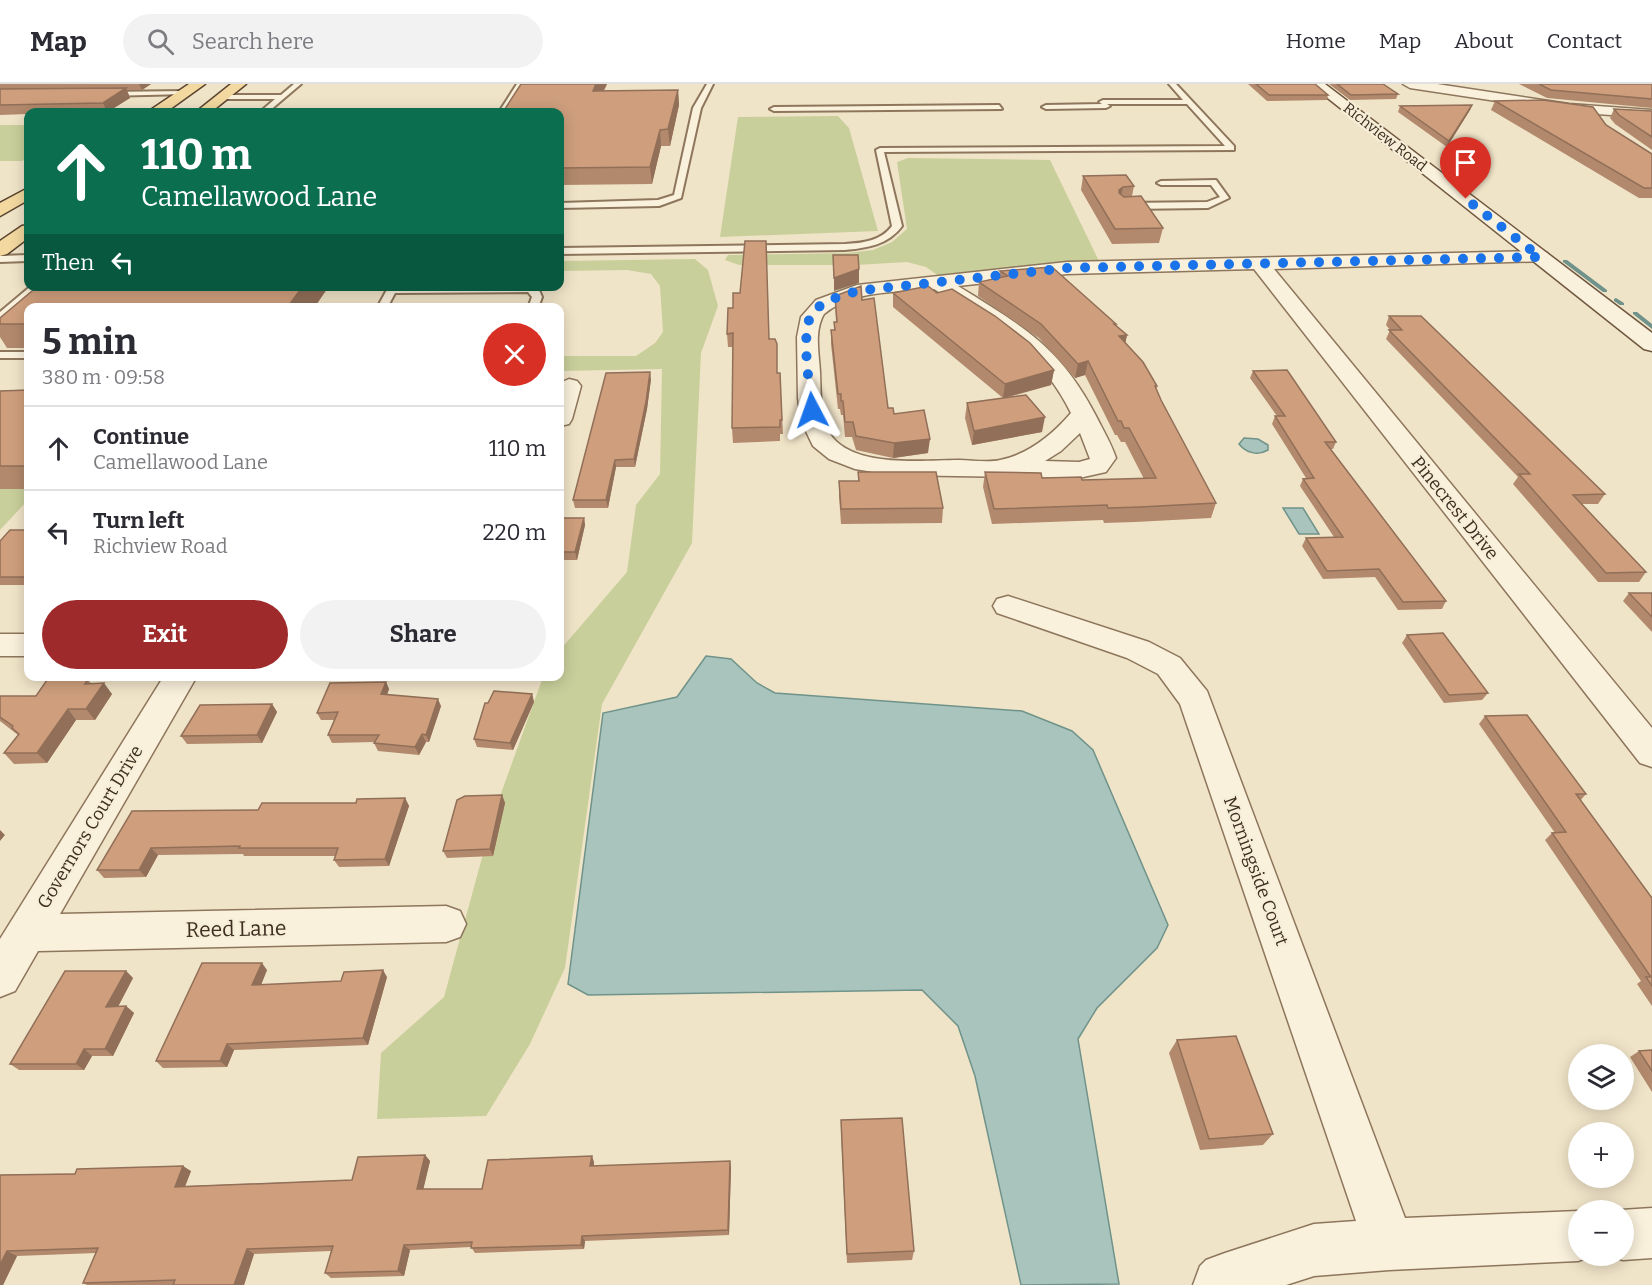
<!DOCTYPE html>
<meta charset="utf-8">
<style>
body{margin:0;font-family:Bitter,serif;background:#f2f2f3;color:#2b2b33;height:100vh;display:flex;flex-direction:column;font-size:22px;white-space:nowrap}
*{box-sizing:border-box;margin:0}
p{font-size:20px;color:#7c7c81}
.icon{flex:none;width:33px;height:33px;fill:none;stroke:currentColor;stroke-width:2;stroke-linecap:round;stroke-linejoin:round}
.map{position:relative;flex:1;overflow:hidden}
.panel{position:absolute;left:24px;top:219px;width:540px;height:378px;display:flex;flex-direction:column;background:#fff;border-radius:12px;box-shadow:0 3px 15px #0003}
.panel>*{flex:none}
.top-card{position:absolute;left:24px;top:24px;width:540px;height:183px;border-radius:12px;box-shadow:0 3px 15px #0003;background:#0b6e4f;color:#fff;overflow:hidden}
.tools{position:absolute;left:1568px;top:960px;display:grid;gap:12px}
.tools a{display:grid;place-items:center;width:66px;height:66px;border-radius:50%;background:#fff;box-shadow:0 3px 15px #0003;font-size:30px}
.pin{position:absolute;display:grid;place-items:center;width:51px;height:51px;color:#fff;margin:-62px -26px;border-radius:50% 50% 50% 0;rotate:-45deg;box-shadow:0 0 6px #0007}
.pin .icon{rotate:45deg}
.me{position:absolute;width:66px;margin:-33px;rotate:356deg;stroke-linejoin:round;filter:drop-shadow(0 0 4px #0008)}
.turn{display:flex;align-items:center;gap:21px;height:126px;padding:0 18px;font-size:27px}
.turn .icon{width:78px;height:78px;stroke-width:2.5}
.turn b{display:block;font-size:42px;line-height:51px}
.then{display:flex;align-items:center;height:57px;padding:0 18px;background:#0003;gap:12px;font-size:22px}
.round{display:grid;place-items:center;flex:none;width:63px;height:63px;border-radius:32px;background:#f2f2f3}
.head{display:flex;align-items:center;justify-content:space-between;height:102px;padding:0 18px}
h1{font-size:36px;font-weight:700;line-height:45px}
.primary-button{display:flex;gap:12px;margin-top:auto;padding:12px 18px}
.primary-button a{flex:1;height:69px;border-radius:36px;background:#9e2a2b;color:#fff;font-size:24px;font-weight:700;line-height:69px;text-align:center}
.primary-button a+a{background:#f2f2f3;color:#2b2b33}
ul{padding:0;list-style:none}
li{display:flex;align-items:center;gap:18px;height:84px;padding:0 18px;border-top:2px solid #e1e1e2}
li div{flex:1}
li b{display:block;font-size:22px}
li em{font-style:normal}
header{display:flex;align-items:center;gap:36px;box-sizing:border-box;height:84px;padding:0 30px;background:#fff;border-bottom:2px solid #e1e1e2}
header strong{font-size:28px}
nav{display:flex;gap:33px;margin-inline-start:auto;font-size:21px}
.search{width:420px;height:54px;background:#f2f2f3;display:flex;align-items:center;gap:15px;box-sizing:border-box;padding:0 21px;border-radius:33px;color:#7c7c81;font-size:22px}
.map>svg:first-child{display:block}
.green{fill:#c9cf9b}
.water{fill:#a9c4bc;stroke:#6f938a;stroke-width:1.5}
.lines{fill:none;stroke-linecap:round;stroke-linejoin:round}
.stream{fill:#6f938a;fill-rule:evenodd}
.lane-casing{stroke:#8d765c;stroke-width:4}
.street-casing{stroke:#8d765c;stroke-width:3}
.secondary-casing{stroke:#6f573f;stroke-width:3}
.primary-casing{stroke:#5b4430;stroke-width:3}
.lane{fill:#faf1dc;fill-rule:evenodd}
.street{fill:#faf1dc;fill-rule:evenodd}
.secondary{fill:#faf1dc;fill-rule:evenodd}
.primary{fill:#f3d9a0;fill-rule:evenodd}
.wall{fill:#b2896c}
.shaded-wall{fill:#916f58}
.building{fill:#cf9f7d;stroke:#916f58;stroke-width:1.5}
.route{stroke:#1a73e8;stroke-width:10;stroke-dasharray:0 18}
.labels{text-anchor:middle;stroke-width:4.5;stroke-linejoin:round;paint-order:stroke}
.far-street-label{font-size:15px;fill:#3d2e20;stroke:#f7eed8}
.street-label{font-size:18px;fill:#3d2e20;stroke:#f7eed8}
.near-street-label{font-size:21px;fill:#3d2e20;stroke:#f7eed8}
</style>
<header>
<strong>Map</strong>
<div class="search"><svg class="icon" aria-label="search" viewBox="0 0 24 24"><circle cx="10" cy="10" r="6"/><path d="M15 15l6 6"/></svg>Search here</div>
<nav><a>Home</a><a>Map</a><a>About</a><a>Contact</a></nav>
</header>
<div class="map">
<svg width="1652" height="1201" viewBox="0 0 1652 1201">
<rect width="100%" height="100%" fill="#f0e4c8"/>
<path class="green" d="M838,32L849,44L878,147L720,153L738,33Z
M0,41H28V74L22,77H0Z
M908,74L1050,76L1099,177L1015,183L943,195L926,183L907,178L856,181H739L725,176L728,171L848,169L873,166L892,158L907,145L897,78Z
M695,175L708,186L718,222L701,269L692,459L602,620L565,884L530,960L486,1032L377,1035L381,969L444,913L495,726L543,593L560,592V566L627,488L636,421L660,390L662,285L560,287V272H636L655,259L663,248L660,202L651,190L627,186L560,187V177Z
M28,370V416L0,446V399Z"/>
<path class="water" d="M1244,354L1258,355L1268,361V366C1258,372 1246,369 1239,360Z
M1283,424H1303L1319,450H1299Z
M706,572L731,575L757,599L775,609L1022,627L1072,647L1093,666L1168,841L1157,864L1097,924L1078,955L1119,1200L1021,1201L975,992L958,942L922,906L588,911L568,900L603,629L677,613Z"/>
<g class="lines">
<path class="stream" d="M1563,176H1567L1607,206V208H1603L1563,178Z
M1616,214L1624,219V221H1620L1614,217V215Z
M1633,228H1637L1652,240V245L1633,230Z"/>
<g class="lane-casing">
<path id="lane" d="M294,0H301L268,28H260L275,15H221L218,13L221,11H281Z
M517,0H523L505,28H499Z
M707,0H713L701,24L681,114L659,122L560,124V119L658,116L674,111L693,24Z
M1169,0H1176L1234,62V66L884,68L902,142C888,161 867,164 845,166L560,170V164L845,160C863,159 881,157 892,142L876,66L880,64L1225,62L1187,20H1107L1110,22L1106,24L1046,25L1042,23L1046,21L1102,20L1099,18L1103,16H1183Z
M185,7L187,10L106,12L103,10L106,8Z
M999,21L1002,25L774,27L770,25L774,23Z
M1216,96L1229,114L1208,124L1125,125L1121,122L1125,119L1207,118L1220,113L1211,101H1161L1157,99L1161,97Z
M28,171V177L0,178V172Z
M31,202H43L0,236V228Z
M389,202H532L539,206L542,213L538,224H528L532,213L528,208L395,209L387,224H377Z
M0,268H28V274H0Z"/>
</g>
<g class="street-casing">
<path id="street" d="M1403,0H1437L1569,20L1652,26V34L1569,28L1410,4Z
M1540,167L1547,169L1550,173L1547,177L1274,185L1652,644V683L1640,679L1254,185L1067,190L958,202C1022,242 1060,262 1096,332C1103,346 1111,359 1116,374L1106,388L1079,394L892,391L855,385L829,375L813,362L801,337L798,314L797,253L801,233L816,216L857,201L1067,178ZM934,205C992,242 1039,264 1071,329C1052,351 1029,370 1000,376C988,379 972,376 959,376C924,376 859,384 833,354C819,337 821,308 820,288C819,269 814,247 824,230C853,206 899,208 934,205ZM1080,349L1090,375L1079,378L1045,377L1061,367Z
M569,295L577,297L581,302L572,335L569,340L560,342V299Z
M1008,512L1149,558L1180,574L1207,607L1405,1134L1578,1127V1172H1592L1578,1177L1389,1186L1314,1192L1286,1201H1193L1200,1182L1206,1176L1225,1169L1314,1140L1356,1137L1180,620L1158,590L1127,574L997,529L993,522L997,515Z
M0,550H28V572H0Z
M164,592H197L60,830L446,822L460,827L466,840L460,853L446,858L38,867L15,907L0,913V855Z
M1652,1124V1174L1623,1176L1611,1172H1623V1126H1621Z"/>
</g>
<g class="secondary-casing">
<path id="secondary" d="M1310,0H1325L1652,249V267L1644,265Z"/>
</g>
<g class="primary-casing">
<path id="primary" d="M189,0H205L166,28H150L152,25Z
M231,0H246L211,28H196Z
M28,104V116L0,132V119Z
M28,141V154L7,170L0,172V157L22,142Z"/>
</g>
<use href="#lane" class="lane"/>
<use href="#street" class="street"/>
<use href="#secondary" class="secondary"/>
<use href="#primary" class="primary"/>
</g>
<path class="wall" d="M0,0H151L142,6H127L130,14L108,28H28V30L0,31Z
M521,0H607L604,7L678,6L679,21L670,62H661L652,100L560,101V28Z
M1248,0H1315L1328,11L1327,16L1267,17Z
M1329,0H1383L1398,10L1396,15L1350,16Z
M1519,0H1652V24L1547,14Z
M1495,17L1606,41L1652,70V114H1639L1491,26Z
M1472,21L1470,26L1447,63L1398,28L1400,22Z
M1614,25L1652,27V66L1615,40L1610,34Z
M1083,92L1134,102L1132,112L1163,144L1159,159L1112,160L1081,106Z
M1000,187L1116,240V241L1127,251L1125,259L1157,302L1156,306L1161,316L1216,419L1211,434L1135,438L1104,439L1103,436L992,440L983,403L985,388L1042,394L1082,396L1144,395L1125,358H1121L1117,351H1115L1085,291L1075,294L1039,254L978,212L979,198L999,194Z
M38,202H329L314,224H28V264H7L0,253V234Z
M893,209H937L1054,286L1051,301L1005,314L1042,348L972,361L965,334L967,319L1003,314L893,223Z
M835,212L862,216L888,324L928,369L893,374L856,366L852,353H845L843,331H841L840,325H838L831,260V246H834V238H836Z
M733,224L770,255L777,289H780L783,350H780V357L733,359L732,344L733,263H728L727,250Z
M1389,232L1605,410L1598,420H1582L1646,488L1639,498H1598L1513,400L1518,393L1386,255L1390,246L1386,241Z
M1253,287L1336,358L1333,365H1331L1446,517L1442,525L1398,526L1375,493L1323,495L1302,462L1306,454L1334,453L1300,402L1303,395L1306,394L1272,340L1275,332H1277L1250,294Z
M651,295L647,325L635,383H616L608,424H575L573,416Z
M28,306V405H0V307Z
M858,388L943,424L942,439L841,440L839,412V397H858Z
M560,434H584L585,441L577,476H560Z
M28,446V501H0V457Z
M1629,509H1652V548L1623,517Z
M1407,551L1488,609L1482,616L1444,619L1402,559Z
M88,596L92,600L112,610L95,636H76L47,679L14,680L4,669L18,651L0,637V612H36Z
M386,598L389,605L387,610L441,622L429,658H426L419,671L378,667L374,659L375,658L332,659L328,651L334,636H321L317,629Z
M532,610L534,618L513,666L477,663L474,655L488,619Z
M272,620L277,628L262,659L187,660L181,652Z
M1485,632L1586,710L1580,717L1652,814V922L1637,900L1641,897L1545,756L1552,749H1555L1479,640Z
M502,711L505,719L493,772L447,774L443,767Z
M405,714L409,722L389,782L339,783L334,776L336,772H244L243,770L158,771L146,793L104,794L97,786L132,727L258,726L356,719Z
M267,886L261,901L341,897L387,893L368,961L234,966L227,983L163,984L156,977Z
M126,887L133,894L118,923L126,922L134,929L113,972H92L84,986H19L10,980Z
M1177,956L1273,1050L1263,1061L1200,1066L1169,969Z
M1652,966V1008L1630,973L1639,967Z
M841,1036L914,1167L912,1176L847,1179L841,1048Z
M425,1071L430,1077L423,1105H482L594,1078V1082L731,1083L729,1151L585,1157L584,1165L475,1169L471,1163L410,1166L404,1192L331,1194L325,1189L331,1167L254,1170L244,1201H87L83,1199L96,1169L17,1172L3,1201H0V1091L191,1087L185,1102L352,1096Z"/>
<path class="shaded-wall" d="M139,0H151L142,6Z
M596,0H607L595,22L593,7Z
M126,4L130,14L107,28L103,19Z
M678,6L679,21L670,62L668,45Z
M1472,21L1470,26L1447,63L1449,57Z
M660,46L661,62L652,100L650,83Z
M1123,103L1120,117L1119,106Z
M859,185V199L834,207V194Z
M303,202H329L314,224H287Z
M1127,251L1124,265L1119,252Z
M1088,277L1085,291L1075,294L1078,280Z
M1054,286L1051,301L1003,314L1005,300Z
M650,288L651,295L647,325L635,383L634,375Z
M1045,333L1042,348L972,361L974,347Z
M930,355L928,369L893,374L894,359Z
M615,376L616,383L608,424L606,416Z
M584,434L585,441L577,476L575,468Z
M28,487V499L24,493Z
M386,598L389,605L385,617L381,610Z
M104,599L112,610L95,636L86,625Z
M532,610L534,618L513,666L510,659Z
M438,615L441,622L429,658L426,651Z
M272,620L277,628L262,659L257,651Z
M68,625L76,636L47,679L37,669Z
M422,650L426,658L419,671L415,663Z
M502,711L505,719L493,772L490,765Z
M405,714L409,722L389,782L385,775Z
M0,746L5,751L0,757Z
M151,764L158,771L146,793L139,786Z
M262,879L267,886L258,908L252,901Z
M383,886L387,893L368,961L363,954Z
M126,887L133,894L114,930L106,923Z
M126,922L134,929L113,972L105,965Z
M227,960L234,966L227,983L220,977Z
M84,965L92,972L84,986L76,980Z
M425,1071L430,1077L422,1111L417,1105Z
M592,1072L594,1078L593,1088L590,1082Z
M730,1077L731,1083L729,1151L728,1146Z
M183,1082L191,1087L183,1108L175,1103Z
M582,1152L585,1157L584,1165L581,1161Z
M404,1161L410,1166L404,1192L398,1187Z
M247,1165L254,1170L244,1201H234Z
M7,1167L17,1172L3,1201H0V1181Z"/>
<path class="building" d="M521,0H596L593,7L678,6L668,45L660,46L650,83L560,84V28H503Z
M1256,0H1315L1328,11H1269Z
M1337,0H1383L1398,10L1351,11Z
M1539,0H1652V15L1551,6Z
M126,4L103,19L0,21V5Z
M1543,16L1593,23L1606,41L1652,70V104H1644L1495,17Z
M1472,21L1449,57L1400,22Z
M1614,25L1652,27V53L1619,31Z
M1126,91L1134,102L1123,103L1119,106V109L1124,113L1141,112L1163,144L1115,145L1083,92Z
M745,157H766L769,255H775L777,260V289H780L782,336H780V343L732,344L733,249L727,250L728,224H733V209H740Z
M833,171H858L859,185L834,194Z
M1052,183L1116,240H1114L1127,251L1119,252L1143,278L1157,302H1155L1161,316L1216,419L1140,423L1108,424L1107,421L994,425L985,388L1041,389L1042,394L1081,393L1082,396L1156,394L1129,344H1124L1121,337H1118L1088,277L1078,280L1041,240L979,198L1008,192L1000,187Z
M38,202H303L287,224H28V240H0V234Z
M861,202L862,216L874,214L888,324H893L894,330L924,326L930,355L894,359L856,352L853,338H845L843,317H841V310H838L831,246H835L834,238H837L835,212Z
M928,202L937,209L952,205L995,232L1030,259L1054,286L1005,300L893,209Z
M1389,232H1421L1605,410L1573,411L1646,488L1606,489L1519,390H1530L1389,246H1402Z
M1287,286L1336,358H1325L1446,517L1403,518L1379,485L1327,487L1306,454L1343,453L1303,395L1314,394L1275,332H1285L1253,287Z
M650,288L646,318L634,375L615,376L606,416H573L606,289Z
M28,306V382H0V307Z
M1026,311L1045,333L974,347L967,319Z
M858,388H936L943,424L841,425L839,397H859Z
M560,434H584L575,468H560Z
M10,446H28V487L24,493H0V457Z
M1629,509H1652V533Z
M1443,549L1488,609L1449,611L1407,551Z
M47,596H88L85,600L104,599L86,625H68L37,669H4L19,650L12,644L13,642L0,633V612H36Z
M386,598L381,610L438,615L426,651L422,650L415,663L374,659L379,651H328L338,628L317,629L330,599Z
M494,607L532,610L510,659L474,655L485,619H488Z
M272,620L257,651L181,652L200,621Z
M1527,631L1586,710H1576L1652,814V902L1646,893H1651L1552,749L1566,748L1485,632Z
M502,711L490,765L443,767L457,716L465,712Z
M405,714L385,775L334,776L338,764H239L240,762L151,764L139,786H97L132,727L258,726L262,719H356L357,715Z
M202,879H262L252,901L341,897L344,888L383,886L363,954L227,960L220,977H156Z
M65,887H126L106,923L126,922L105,965H84L76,980H10Z
M1236,952L1273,1050L1209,1055L1177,956Z
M1652,966V987L1639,967Z
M902,1034L914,1167L847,1170L841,1036Z
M425,1071L417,1105H482L488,1076L592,1072L590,1082L730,1077L728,1146L582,1152L581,1161L471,1164L472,1158L404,1161L398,1187L325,1189L333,1162L247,1165L234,1201H173L175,1196L83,1199L98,1164L7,1167L0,1181V1091L75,1090L77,1085L183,1082L175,1103L352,1096L358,1073Z"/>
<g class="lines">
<path class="route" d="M812,326C810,305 800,246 812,230C822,216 842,212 857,207L1067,184L1540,173L1466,115"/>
</g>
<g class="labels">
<g class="far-street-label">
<text transform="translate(1385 53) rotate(38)" y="5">Richview Road</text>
</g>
<g class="street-label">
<text transform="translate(1455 424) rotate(51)" y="6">Pinecrest Drive</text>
<text transform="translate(90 743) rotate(-59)" y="6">Governors Court Drive</text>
<text transform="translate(1256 787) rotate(70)" y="6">Morningside Court</text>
</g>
<g class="near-street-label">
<text transform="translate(236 845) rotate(-1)" y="7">Reed Lane</text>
</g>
</g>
</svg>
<div class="tools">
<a><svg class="icon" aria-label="layers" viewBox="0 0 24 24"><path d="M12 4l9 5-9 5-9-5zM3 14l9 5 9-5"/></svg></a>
<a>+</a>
<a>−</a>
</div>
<div class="pin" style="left:1466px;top:115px;background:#d93025"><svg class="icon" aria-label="arrive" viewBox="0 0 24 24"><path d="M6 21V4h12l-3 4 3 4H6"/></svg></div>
<svg class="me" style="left:812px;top:326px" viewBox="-20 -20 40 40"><path d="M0-17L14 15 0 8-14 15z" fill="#1a73e8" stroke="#fff" stroke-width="4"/></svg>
<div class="top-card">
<div class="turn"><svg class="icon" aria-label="ahead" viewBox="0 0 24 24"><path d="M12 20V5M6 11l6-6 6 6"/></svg><div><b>110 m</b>Camellawood Lane</div></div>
<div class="then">Then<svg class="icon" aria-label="left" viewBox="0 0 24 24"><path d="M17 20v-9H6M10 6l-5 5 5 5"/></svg></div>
</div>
<section class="panel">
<div class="head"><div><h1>5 min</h1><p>380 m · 09:58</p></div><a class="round" style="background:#d93025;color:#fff"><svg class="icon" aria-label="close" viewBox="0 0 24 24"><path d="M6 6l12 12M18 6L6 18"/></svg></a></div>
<ul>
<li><svg class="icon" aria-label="ahead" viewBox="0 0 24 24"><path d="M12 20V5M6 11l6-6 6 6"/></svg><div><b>Continue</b><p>Camellawood Lane</p></div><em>110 m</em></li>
<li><svg class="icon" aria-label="left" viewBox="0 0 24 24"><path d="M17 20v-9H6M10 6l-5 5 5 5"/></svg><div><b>Turn left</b><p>Richview Road</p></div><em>220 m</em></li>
</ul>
<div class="primary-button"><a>Exit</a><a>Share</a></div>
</section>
</div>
